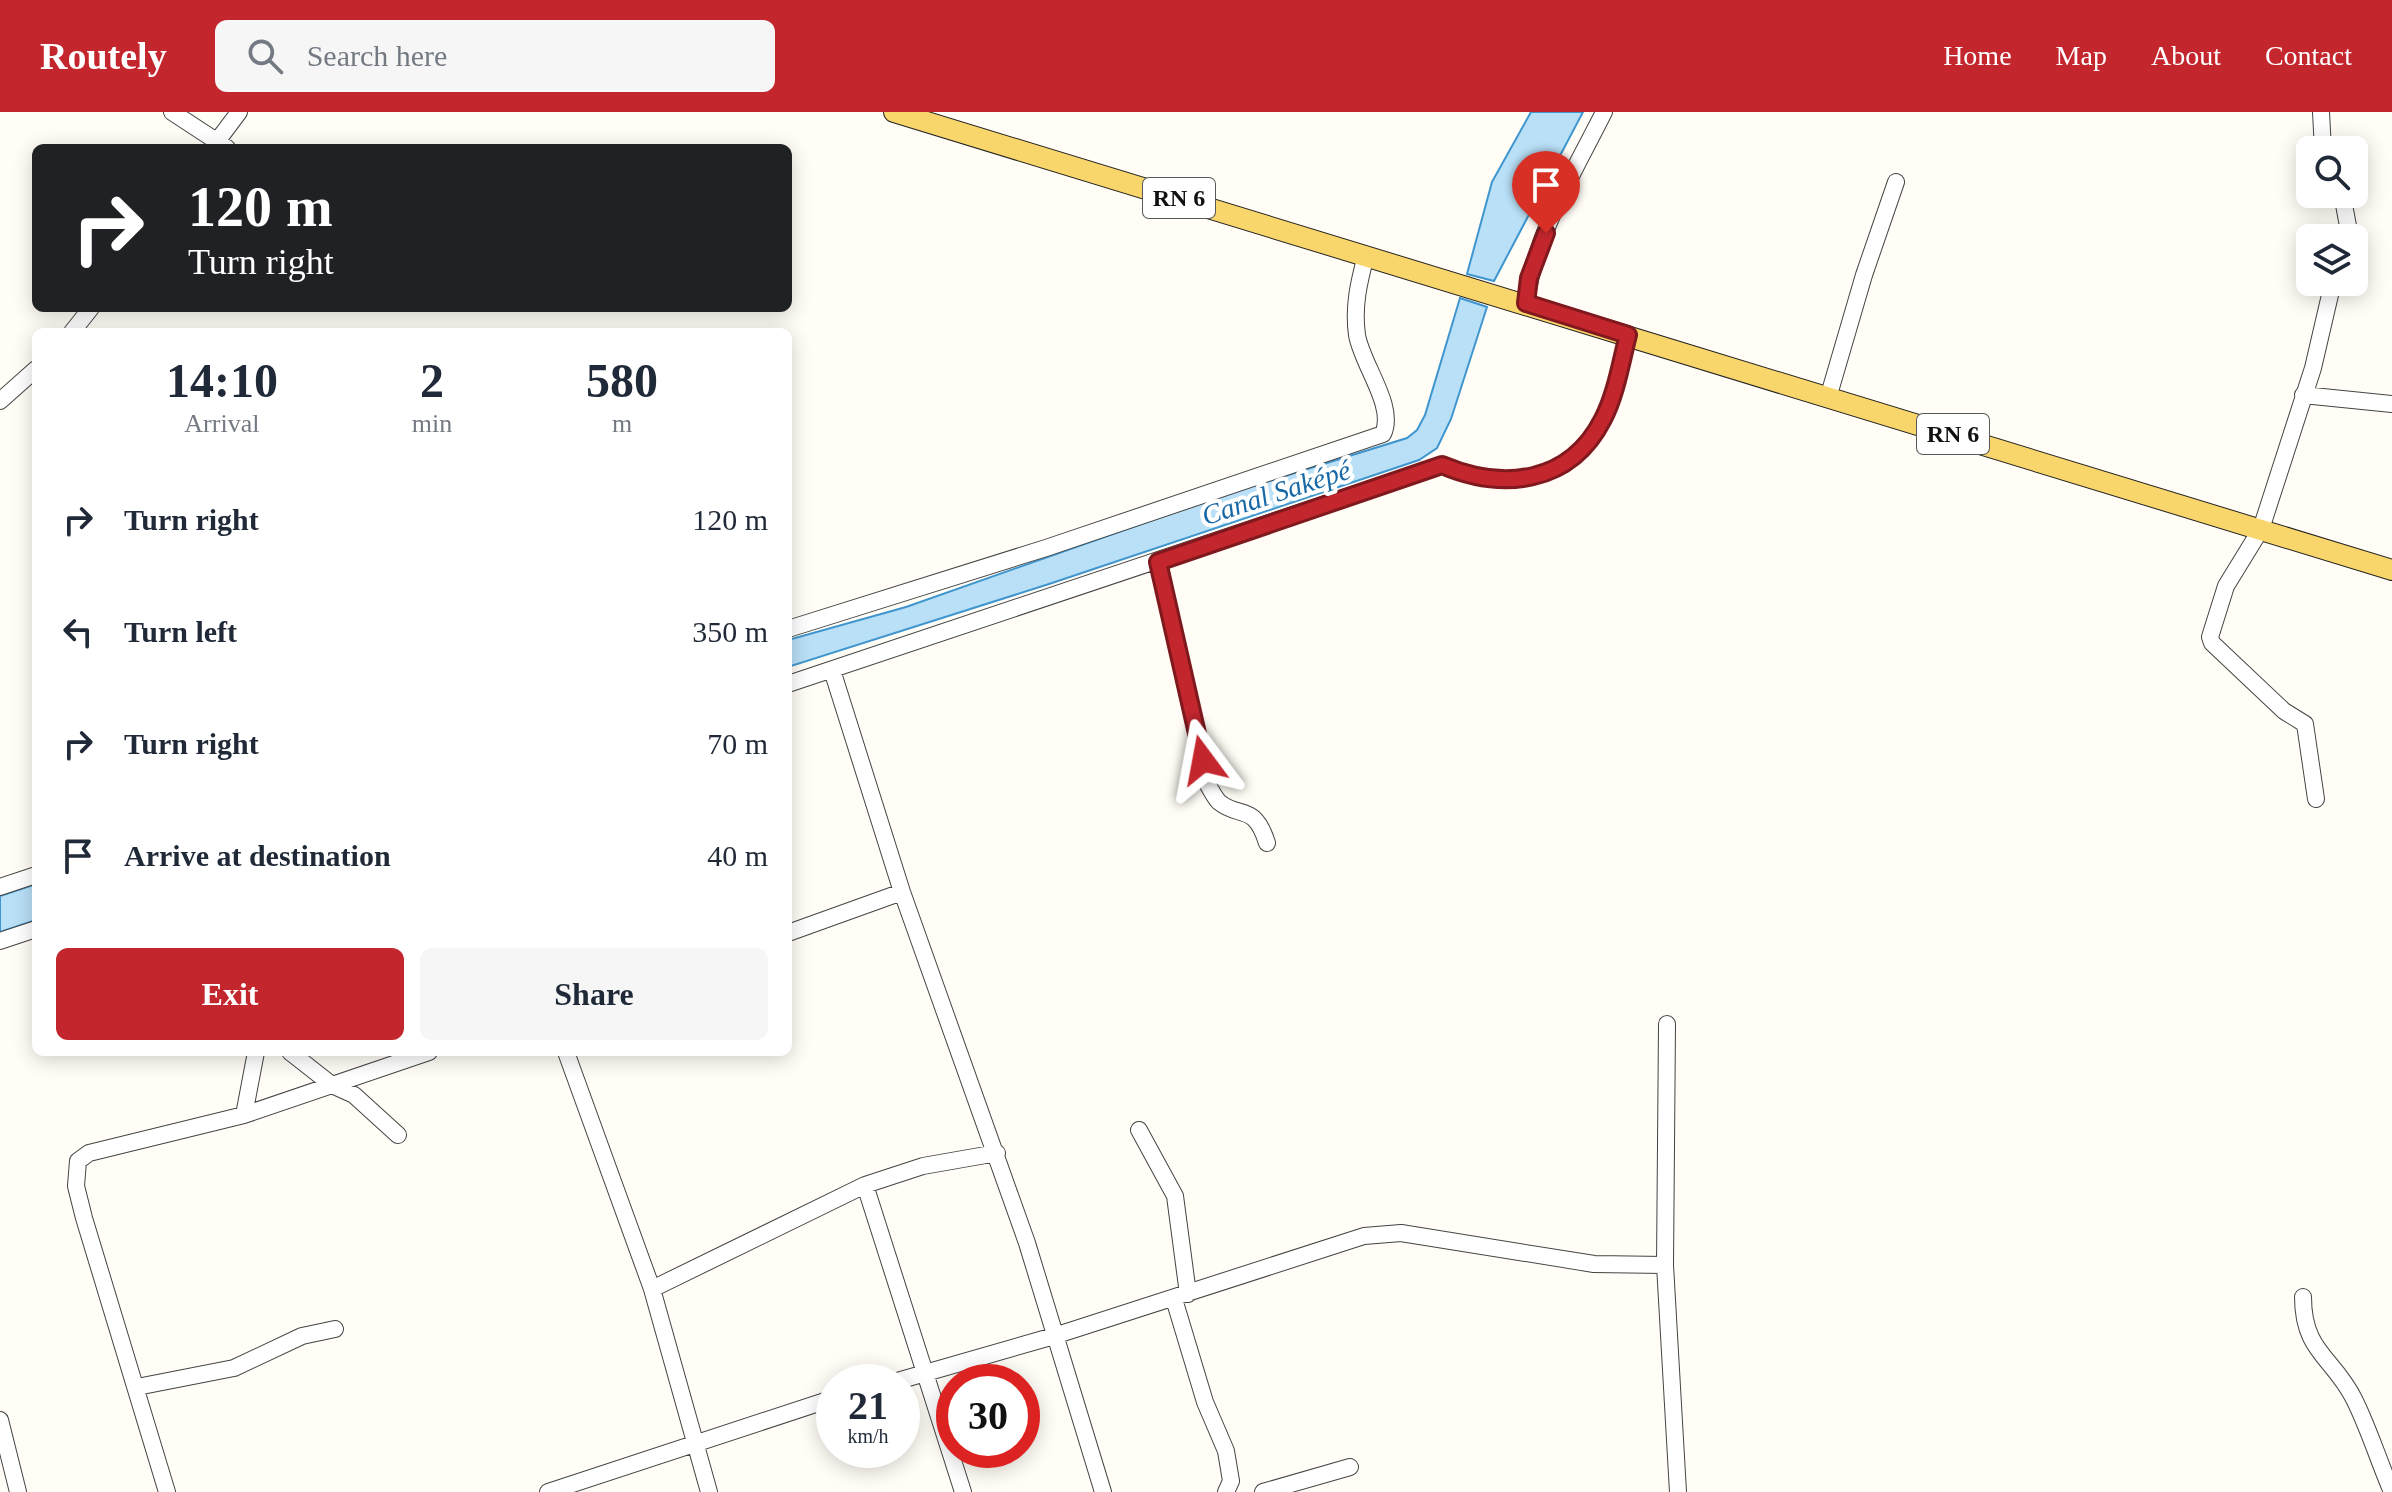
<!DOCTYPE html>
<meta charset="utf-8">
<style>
body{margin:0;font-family:"Times New Roman",serif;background:#f6f6f7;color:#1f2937;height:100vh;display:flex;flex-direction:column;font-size:30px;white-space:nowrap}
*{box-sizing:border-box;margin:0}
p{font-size:26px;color:#747a83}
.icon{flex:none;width:44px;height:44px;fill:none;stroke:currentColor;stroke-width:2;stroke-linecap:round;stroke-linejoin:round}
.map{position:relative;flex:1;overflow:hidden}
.drawer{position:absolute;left:32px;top:216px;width:760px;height:728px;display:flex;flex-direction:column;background:#fff;border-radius:12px;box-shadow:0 4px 20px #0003}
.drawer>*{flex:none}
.guide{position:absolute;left:32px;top:32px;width:760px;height:168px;border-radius:12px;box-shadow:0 4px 20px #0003;background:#202124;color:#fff;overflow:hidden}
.tools{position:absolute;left:2296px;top:24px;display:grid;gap:16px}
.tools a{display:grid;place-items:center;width:72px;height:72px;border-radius:12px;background:#fff;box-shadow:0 4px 20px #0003;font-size:40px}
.speed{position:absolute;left:816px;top:1252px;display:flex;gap:16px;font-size:40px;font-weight:700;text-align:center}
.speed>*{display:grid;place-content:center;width:104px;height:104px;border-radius:50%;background:#fff;box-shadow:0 4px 20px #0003;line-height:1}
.speed small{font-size:20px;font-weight:400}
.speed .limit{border:12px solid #d22;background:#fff;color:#111}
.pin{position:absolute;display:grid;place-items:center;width:68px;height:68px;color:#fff;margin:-82px -34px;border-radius:50% 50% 50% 0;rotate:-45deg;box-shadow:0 0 8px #0007}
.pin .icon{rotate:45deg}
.me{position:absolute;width:88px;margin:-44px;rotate:347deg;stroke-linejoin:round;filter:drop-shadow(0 0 6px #0008)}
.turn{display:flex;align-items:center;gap:28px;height:168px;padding:0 24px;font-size:36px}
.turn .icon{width:104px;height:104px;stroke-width:2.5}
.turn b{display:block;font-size:56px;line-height:68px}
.eta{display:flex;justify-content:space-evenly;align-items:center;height:136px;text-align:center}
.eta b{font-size:48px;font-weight:800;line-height:56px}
.button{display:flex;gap:16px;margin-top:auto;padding:16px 24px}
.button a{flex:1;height:92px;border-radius:12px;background:#c4262e;color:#fff;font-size:32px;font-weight:800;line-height:92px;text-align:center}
.button a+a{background:#f6f6f7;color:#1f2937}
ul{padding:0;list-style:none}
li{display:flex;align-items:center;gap:24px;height:112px;padding:0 24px}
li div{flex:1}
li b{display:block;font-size:30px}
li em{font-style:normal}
header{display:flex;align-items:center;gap:48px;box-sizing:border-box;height:112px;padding:0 40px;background:#c4262e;color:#fff}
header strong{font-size:38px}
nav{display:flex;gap:44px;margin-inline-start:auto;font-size:28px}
.search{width:560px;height:72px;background:#f6f6f7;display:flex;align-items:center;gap:20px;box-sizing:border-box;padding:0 28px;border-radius:12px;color:#747a83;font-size:30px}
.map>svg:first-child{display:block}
.water{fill:#b9e0f7;stroke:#3f96cf;stroke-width:2}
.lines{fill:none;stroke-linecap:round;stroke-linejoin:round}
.minor-casing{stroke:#444;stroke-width:18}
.major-casing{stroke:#222;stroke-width:22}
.minor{stroke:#fff;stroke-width:16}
.major{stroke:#f9d66b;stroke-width:20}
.route-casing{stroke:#7f191e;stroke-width:20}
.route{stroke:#c4262e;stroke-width:14}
.labels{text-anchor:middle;stroke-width:8;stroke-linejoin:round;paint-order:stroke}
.shield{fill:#fff;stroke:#585858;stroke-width:2}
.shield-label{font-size:24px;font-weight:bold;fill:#111}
.water-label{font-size:28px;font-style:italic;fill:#1768a6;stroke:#fff}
</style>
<header>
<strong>Routely</strong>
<div class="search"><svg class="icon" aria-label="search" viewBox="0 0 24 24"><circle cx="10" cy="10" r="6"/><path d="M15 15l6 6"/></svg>Search here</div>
<nav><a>Home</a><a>Map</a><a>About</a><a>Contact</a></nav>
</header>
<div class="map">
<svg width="2392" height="1380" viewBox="0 0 2392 1380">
<rect width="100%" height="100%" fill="#fffdf5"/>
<path class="water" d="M1531,0H1583L1494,169L1467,162L1492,70Z
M1460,186L1487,195L1451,307L1437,336L1419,348L1049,472L788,555V528L906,495L1224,383L1407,326L1417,318L1425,303Z
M36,772V808L0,820V784Z"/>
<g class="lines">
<g class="minor-casing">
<path id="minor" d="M172,0L227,36
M2321,0L2323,38
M212,36L239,0
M2342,82L2348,114L2345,126
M1526,191C1534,124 1574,60 1604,0
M72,220L91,196
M2303,283L2392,292
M1828,286L1864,163L1896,70
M0,289L36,257
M1158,450L1208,673C1211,678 1215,686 1219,690C1239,707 1254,690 1267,731
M788,517L1046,436L1383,322C1396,294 1362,253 1357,223C1353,194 1359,170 1366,143
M832,558L902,780L1027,1131L1103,1380
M788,572L1442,353C1503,379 1571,372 1603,307C1616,282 1621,250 1628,223
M2316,687L2305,612L2284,599L2212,531L2210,525L2226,474L2261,417L2313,256L2333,170
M0,775L36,763
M788,821L902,780
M0,829L36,817
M1667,912L1665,1153L1678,1380
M290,940L332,973L354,983L398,1023
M566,940L652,1177L709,1380
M244,1003L256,940
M1139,1018L1175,1084L1188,1182
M865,1073L963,1380
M652,1177L865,1073L923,1054L997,1041
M2303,1185C2303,1240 2333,1245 2354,1287C2369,1317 2379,1350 2392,1380
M1174,1187L1205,1290L1226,1339L1231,1369L1226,1380
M894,1270L1054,1224L1364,1124L1401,1121L1594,1152L1665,1153
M137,1275L234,1256L302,1224L335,1217
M0,1308L18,1380
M167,1380L84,1106L76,1074L78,1049L89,1041L244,1003L429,940
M548,1380L834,1286
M1263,1380L1350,1355"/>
</g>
<g class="major-casing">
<path id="major" d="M894,0L2392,458"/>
</g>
<use href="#minor" class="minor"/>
<use href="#major" class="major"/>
</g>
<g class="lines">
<g class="route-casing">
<path id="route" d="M1203,648L1158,450L1442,353C1503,379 1570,372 1603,307C1616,282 1621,250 1628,223L1526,191L1529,166L1546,121"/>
</g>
<use href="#route" class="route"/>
</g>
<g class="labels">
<g class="shield">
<rect x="1143" y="66" width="72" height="40" rx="6"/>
<rect x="1917" y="302" width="72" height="40" rx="6"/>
</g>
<g class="shield-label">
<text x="1179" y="94">RN 6</text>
<text x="1953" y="330">RN 6</text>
</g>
<g class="water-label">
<text transform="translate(1276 380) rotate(-18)" y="10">Canal Saképé</text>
</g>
</g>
</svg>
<div class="tools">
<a><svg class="icon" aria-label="search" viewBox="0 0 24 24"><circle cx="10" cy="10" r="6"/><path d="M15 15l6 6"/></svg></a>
<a><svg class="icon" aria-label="layers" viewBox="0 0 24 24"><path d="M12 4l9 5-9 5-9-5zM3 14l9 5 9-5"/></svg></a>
</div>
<div class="speed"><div>21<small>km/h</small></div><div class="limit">30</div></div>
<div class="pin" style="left:1546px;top:121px;background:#d93025"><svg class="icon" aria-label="arrive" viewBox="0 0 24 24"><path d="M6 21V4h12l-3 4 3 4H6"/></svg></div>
<svg class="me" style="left:1203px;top:648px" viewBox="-20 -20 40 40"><path d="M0-17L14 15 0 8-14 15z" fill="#c4262e" stroke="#fff" stroke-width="4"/></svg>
<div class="guide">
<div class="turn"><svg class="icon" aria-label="right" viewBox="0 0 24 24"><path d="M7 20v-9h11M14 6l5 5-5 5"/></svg><div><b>120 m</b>Turn right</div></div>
</div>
<section class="drawer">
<div class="eta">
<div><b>14:10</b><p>Arrival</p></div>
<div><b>2</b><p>min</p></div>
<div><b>580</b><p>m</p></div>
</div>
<ul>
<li><svg class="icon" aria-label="right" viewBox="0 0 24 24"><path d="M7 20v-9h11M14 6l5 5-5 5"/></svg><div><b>Turn right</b></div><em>120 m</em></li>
<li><svg class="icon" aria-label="left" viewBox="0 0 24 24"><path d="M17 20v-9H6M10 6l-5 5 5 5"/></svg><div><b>Turn left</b></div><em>350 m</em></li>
<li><svg class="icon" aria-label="right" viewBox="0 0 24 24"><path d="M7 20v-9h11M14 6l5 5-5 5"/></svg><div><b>Turn right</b></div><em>70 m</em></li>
<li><svg class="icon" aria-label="arrive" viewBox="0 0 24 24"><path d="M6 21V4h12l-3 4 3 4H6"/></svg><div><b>Arrive at destination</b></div><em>40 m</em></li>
</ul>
<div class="button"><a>Exit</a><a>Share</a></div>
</section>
</div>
